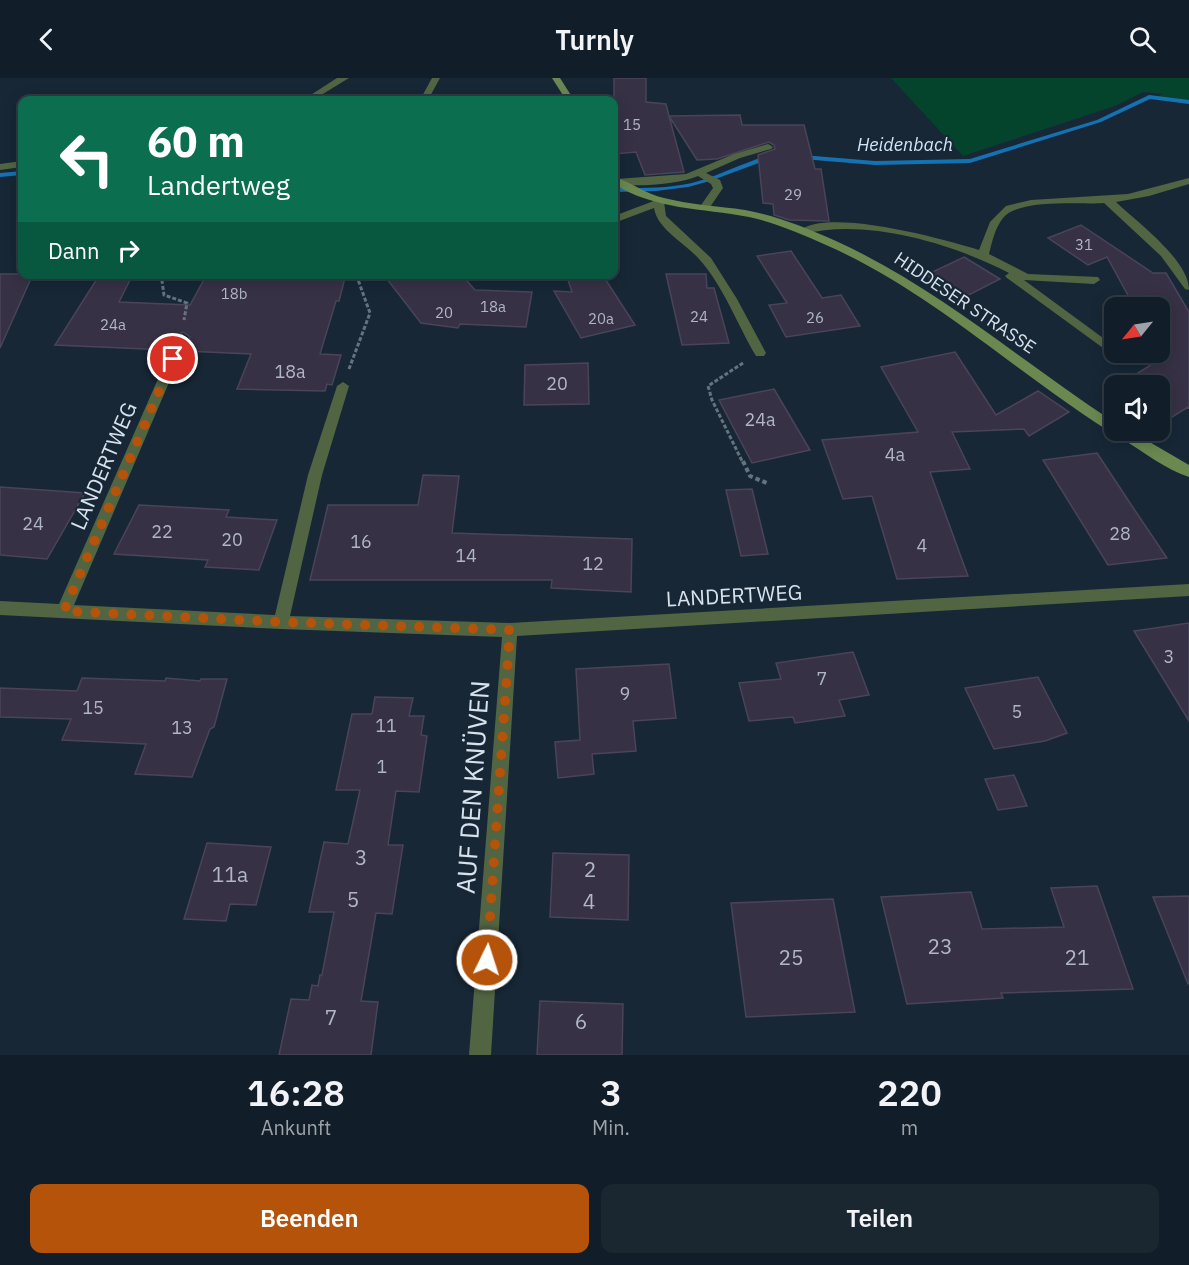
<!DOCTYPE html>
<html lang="de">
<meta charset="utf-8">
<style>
body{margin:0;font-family:"IBM Plex Sans",sans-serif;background:#1a2630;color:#f1f3f6;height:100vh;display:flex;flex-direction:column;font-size:22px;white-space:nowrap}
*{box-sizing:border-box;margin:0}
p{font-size:20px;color:#9ca2a8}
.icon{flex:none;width:33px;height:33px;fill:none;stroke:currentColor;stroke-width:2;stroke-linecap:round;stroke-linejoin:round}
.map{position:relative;height:977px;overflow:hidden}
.panel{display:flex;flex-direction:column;background:#111d28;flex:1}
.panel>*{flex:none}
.top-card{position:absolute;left:18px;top:18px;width:600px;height:183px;border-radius:12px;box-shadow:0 3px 15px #0003,0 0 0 2px #303b45;background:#0b6e4f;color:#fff;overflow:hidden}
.needle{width:39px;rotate:240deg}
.fabs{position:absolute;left:1104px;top:219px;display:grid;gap:12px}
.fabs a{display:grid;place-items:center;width:66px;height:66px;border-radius:12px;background:#111d28;box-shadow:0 3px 15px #0003,0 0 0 2px #303b45;font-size:30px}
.pin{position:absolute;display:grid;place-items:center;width:51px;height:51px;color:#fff;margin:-26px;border:3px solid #fff;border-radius:50%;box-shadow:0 2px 6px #0007}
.me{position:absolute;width:66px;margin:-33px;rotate:4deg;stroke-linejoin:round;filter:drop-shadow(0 0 4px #0008)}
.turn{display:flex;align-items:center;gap:21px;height:126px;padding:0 30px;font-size:27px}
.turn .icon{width:78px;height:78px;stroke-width:2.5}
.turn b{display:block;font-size:42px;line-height:51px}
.then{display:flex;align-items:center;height:57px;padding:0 30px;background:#0003;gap:12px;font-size:22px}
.eta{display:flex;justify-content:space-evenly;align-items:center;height:102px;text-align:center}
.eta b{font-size:36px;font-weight:600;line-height:42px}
.action{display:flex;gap:12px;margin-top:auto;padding:12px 30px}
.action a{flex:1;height:69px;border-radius:12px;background:#b45309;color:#fff;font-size:24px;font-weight:600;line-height:69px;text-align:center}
.action a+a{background:#1a2630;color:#f1f3f6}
header{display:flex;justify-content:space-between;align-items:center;height:78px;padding:0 30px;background:#111d28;font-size:27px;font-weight:600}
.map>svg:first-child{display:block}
.green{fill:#05442c}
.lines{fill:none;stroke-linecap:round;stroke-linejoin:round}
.stream{fill:#1472b2;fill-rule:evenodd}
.building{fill:#373145;stroke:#4a4459;stroke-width:1.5}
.path-far1{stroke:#657380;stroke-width:3;stroke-dasharray:4 2;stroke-linecap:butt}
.path{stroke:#657380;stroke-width:4;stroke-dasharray:4.5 3;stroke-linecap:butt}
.lane{fill:#526542;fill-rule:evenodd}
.street{fill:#526542;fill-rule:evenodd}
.secondary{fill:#6a8850;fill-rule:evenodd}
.route{stroke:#b45309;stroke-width:10;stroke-dasharray:0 18}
.labels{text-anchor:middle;stroke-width:4.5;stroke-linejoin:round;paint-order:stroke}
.far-number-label{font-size:15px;fill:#b0b6c3}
.far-water-label{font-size:18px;font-style:italic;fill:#d3e6f8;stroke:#172736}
.far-street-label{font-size:18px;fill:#d8e2ed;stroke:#172736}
.number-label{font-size:18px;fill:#b0b6c3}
.street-label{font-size:21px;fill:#d8e2ed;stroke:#172736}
.near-number-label{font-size:21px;fill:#b0b6c3}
.near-street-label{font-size:26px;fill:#d8e2ed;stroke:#172736}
</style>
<header><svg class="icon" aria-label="back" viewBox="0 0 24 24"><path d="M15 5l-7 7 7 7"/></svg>Turnly<svg class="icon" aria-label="search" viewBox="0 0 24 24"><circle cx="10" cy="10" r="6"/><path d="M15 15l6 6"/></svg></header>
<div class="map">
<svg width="1189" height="977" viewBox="0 0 1189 977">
<rect width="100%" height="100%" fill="#172736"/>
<path class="green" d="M891,0H1189V26L1154,20L1163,16L1143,14L1115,28L963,78Z"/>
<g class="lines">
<path class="stream" d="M1149,17L1189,22V26L1150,21L1101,44L970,85L875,87L802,81L799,79L802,77L875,83L970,81L1097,42Z
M770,77L773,79L772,80L710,103L688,109L656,113L614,114V110C642,110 672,111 699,103C723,96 745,84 770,77Z
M22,93V97L0,99V95Z"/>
</g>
<path class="building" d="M614,0H646V24L666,26L669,38L740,37L742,47H804L815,91H821L829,143L789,142L774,137L773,126L763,125L758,77L775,71L774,67L769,64L717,81L697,82L669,38L684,94L645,97L636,74L614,76Z
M1081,147L1153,195H1166L1189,234V330L1188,329L1161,346L1160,308H1117L1162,280L1159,274L1160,230H1135L1107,179L1088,187L1048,160Z
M791,173L822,220L841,217L860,248L786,259L769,227L787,225L757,178Z
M964,179L1000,201L963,220L926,197Z
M0,196H33L0,270Z
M100,196H133L119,224L190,227L207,196H346L339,223H336L320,276L341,277L332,307L327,306L325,313L237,311L251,276L185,273L190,259L183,254L174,259L168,272L55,267Z
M383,196H461L475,212L532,214L526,249L460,246L458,250L421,245Z
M566,196H602L635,247L581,260L554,213L572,214Z
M666,196H706L707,210H714L729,265L682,267Z
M955,274L996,337L1038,313L1069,334L1029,358L1024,351L952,354L970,391L930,394L968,498L897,501L872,418L843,421L822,362L918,354L881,289Z
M588,285L589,326L524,327L525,287Z
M774,311L810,372L752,385L719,322Z
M1097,375L1130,425L1167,480L1108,487L1043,382Z
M423,397L459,398L452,455L632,461L631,514L551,510L552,502H310L328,427H418Z
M0,409L85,415L47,481L0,477Z
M752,411L768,476L741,478L726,412Z
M139,427L229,432L226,439L277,442L259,492L205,489L208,482L114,476Z
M1189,545V643L1134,553Z
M853,574L869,617L839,622L845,638L795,645L793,639L749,643L739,605L781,601L776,585Z
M669,586L676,640L633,643L636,673L592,676L594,696L558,700L555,664L580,662L576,591Z
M1038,599L1067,655L1045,663L994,671L965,610Z
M82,600L165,603L166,600L200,603L201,601H227L214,649L210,651L192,699L135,696L146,666L62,662L71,641L0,639V610L77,613Z
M375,619L413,620L409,638H424L421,657L427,658L419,714L396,713L388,767H403L392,836L376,835L361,923L378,924L371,977H279L291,921L309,922L312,907L318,908L320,897H322L334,834H309L324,764L348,766L360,712H336L352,636H372Z
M1014,697L1027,728L998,732L985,701Z
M207,765L271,769L256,827L230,826L226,843L184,841Z
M553,775L629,777L628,842L550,839Z
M1097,808L1133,911L1001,915L1003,920L907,926L881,819L971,814L982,851L1064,849L1051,810Z
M1189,818V905L1188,906L1153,819Z
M833,821L855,934L746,939L731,825Z
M540,923L623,926L622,977H537Z"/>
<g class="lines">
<path class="path-far1" d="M161,196L164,217L187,225L184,242
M743,285L708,308L712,322L743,385
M349,291L370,235L356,196"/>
<path class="path" d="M743,383L750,398L769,406"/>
<path class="lane" d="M768,66L773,69L771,71L740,80L706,95L720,102L723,110L708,132L699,130L713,110L711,106L698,98C677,107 636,109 614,106V102L616,101L686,96L734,76Z
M1189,100V106L1149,118L1116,124C1137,144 1189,182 1189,212L1185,211L1161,178L1104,125C1080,127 1020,120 1003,140C995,150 992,164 989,176L1028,196L1098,199L1100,202L1094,206L1024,202L1114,268V274H1120L1114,278L1007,200L1005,198L1009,195C953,166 867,140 804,156L799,153C827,129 944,161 979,172L990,144L1006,128L1031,122L1128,116Z
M659,121L664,124L666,138L711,180L737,221L766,275L764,278H756C738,248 723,207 699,181C685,165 657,151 654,130L614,145V138Z"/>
<path class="street" d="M337,0H349L313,22H303Z
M432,0H440L428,22H420Z
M22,83V89L0,92V86Z
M182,256L188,260L74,527L275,537L308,397L337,308L343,304L349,308L322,397L290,538L510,545L1189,506V518L517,558L491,977H469L502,559L281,551L0,537V523L59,526L176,260Z"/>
<path class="secondary" d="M552,0H560L574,22H566Z
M614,99C631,104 646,116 664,120C691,127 718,128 745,132C777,138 807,150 836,163C937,209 1022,284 1114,344V352H1129L1189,387V399C1166,392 1143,373 1122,361C1021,300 935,215 826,167C801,156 776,145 749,139C702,130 655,132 614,106Z"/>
</g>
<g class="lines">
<path class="route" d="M173,281L64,533L281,544L510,552L487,882"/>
</g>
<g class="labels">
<g class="far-number-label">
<text x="632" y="52">15</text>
<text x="793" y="122">29</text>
<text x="1084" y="172">31</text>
<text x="234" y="221">18b</text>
<text x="493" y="234">18a</text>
<text x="444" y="240">20</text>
<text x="699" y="244">24</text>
<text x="815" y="245">26</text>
<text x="601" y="246">20a</text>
<text x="113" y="252">24a</text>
</g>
<g class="far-water-label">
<text x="905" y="73">Heidenbach</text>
</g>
<g class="far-street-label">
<text transform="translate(965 225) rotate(34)" y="6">HIDDESER STRASSE</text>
</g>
<g class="number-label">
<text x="290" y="300">18a</text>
<text x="557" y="312">20</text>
<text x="760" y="348">24a</text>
<text x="895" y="383">4a</text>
<text x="33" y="452">24</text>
<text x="162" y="460">22</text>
<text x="1120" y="462">28</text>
<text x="232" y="468">20</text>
<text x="361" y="470">16</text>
<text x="922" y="474">4</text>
<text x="466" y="484">14</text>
<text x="593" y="492">12</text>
<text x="1169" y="585">3</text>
<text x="822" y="607">7</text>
<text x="625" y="622">9</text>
<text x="93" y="636">15</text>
<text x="1017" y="640">5</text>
<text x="386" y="654">11</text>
<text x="182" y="656">13</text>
<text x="382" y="695">1</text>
</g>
<g class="street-label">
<text transform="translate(104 388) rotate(-67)" y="7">LANDERTWEG</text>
<text transform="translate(734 518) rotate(-3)" y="7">LANDERTWEG</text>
</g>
<g class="near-number-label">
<text x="361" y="787">3</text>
<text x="590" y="799">2</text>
<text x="230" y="804">11a</text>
<text x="353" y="829">5</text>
<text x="589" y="831">4</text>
<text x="940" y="876">23</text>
<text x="791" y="887">25</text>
<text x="1077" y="887">21</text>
<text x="331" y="947">7</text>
<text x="581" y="951">6</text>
</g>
<g class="near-street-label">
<text transform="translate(473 709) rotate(-86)" y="9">AUF DEN KNÜVEN</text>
</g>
</g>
</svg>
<div class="fabs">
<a><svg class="needle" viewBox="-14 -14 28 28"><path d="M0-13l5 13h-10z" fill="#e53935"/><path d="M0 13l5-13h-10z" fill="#9ca2a8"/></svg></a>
<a><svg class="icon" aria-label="sound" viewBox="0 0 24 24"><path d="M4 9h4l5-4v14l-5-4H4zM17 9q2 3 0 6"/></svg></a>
</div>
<div class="pin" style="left:173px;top:281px;background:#d93025"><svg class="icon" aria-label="arrive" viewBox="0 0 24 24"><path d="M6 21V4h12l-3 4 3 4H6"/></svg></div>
<svg class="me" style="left:487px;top:882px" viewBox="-20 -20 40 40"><circle r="17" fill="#b45309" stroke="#fff" stroke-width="3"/><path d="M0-11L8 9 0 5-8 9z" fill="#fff"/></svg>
<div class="top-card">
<div class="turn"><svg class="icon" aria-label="left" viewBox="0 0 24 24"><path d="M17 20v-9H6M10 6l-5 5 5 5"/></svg><div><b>60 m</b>Landertweg</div></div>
<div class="then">Dann<svg class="icon" aria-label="right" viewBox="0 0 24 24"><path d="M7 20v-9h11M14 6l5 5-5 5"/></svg></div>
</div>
</div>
<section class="panel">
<div class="eta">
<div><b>16:28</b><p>Ankunft</p></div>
<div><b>3</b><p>Min.</p></div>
<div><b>220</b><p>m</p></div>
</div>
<div class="action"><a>Beenden</a><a>Teilen</a></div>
</section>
